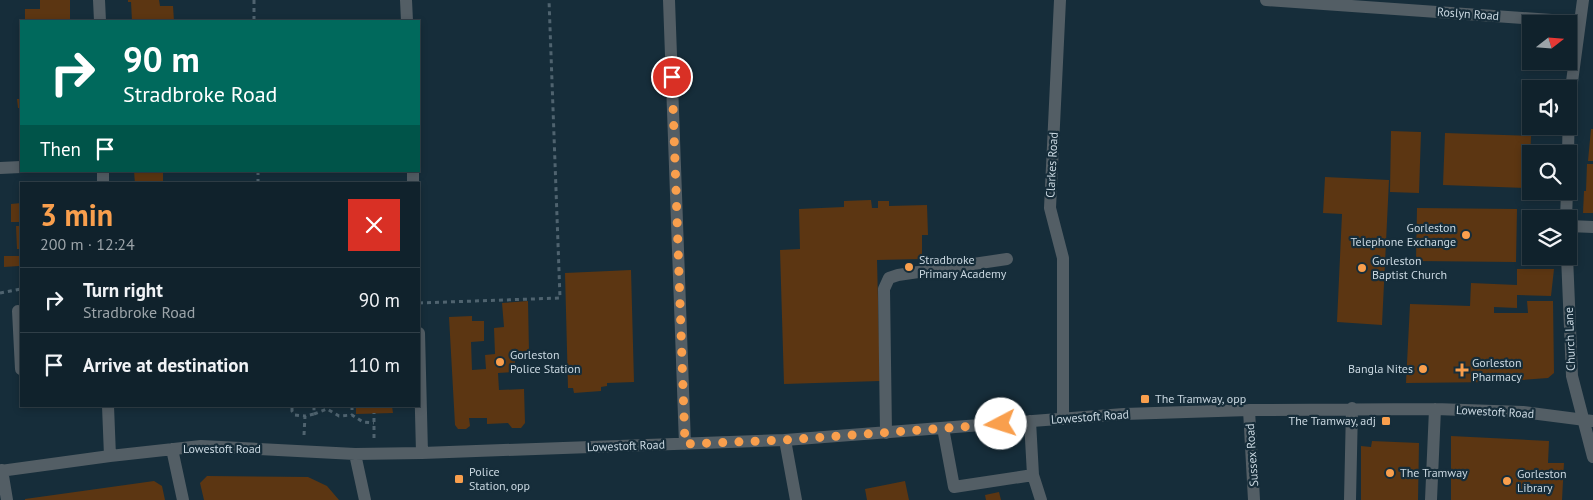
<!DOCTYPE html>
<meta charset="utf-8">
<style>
body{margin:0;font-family:"PT Sans",sans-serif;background:#192a34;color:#f1f3f6;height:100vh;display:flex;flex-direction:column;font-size:19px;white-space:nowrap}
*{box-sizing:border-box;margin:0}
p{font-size:16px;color:#9ca4a9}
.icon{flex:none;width:28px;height:28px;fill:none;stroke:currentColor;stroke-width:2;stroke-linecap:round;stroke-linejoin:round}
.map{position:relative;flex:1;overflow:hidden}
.details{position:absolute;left:20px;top:182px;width:400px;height:225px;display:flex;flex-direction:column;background:#10222c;border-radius:0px;box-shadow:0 2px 8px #0003,0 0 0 1px #303f48}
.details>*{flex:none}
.hud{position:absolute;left:20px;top:20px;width:400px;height:152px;border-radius:0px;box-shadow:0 2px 8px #0003,0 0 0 1px #303f48;background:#00695c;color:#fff;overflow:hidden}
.needle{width:32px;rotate:73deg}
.buttons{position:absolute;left:1522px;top:15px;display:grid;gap:10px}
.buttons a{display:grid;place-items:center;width:55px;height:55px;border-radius:0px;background:#10222c;box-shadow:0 2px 8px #0003,0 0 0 1px #303f48;font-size:25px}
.pin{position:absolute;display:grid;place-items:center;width:42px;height:42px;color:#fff;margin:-21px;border:2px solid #fff;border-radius:50%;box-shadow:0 1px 5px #0007}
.me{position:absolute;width:55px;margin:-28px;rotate:265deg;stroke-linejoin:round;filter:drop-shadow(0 0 4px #0008)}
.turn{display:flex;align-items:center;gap:18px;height:105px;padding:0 20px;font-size:22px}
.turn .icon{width:65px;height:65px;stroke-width:2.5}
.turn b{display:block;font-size:35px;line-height:42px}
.then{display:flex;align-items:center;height:48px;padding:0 20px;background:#0003;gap:10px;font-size:19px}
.round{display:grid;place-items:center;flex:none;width:52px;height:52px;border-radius:0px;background:#192a34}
.headline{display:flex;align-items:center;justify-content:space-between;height:85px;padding:0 20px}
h1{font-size:30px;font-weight:700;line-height:38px;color:#f99f4d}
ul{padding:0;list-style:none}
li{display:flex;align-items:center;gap:15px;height:65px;padding:0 20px;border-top:1px solid #303f48}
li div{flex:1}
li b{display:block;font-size:19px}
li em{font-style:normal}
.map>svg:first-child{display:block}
.building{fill:#5c3612}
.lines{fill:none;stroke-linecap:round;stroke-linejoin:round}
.path{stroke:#4f636f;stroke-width:3;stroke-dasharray:4 4;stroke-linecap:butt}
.minor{stroke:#535e65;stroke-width:12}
.route{stroke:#f99f4d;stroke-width:9;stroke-dasharray:0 16.2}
.poi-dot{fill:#f99f4d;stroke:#162d3a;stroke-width:2}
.labels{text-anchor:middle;stroke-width:4.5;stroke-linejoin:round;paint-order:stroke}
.street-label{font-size:12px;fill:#c9d7e0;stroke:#162d3a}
.poi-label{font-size:12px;fill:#c9d7e0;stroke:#162d3a;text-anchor:start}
</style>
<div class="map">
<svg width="1593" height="500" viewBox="0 0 1593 500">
<rect width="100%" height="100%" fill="#162d3a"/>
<path class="building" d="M40,0H70V21H25V9H40Z
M128,0H159L160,6H173L174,21H132L131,2H128Z
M17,99H21V108H18Z
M1591,129H1593V161H1588Z
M1391,131L1421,132L1419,193L1390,192Z
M1445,133L1531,136L1529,188L1443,185Z
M1587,164H1593V213H1583L1584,191H1586Z
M134,171H163V184H135Z
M1325,177L1389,180L1382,325L1337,322L1342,214L1323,213Z
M180,181V184H164V182Z
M871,200L872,208H878V201H889V206L927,205L928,235H922V259L877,260L880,381L784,384L780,250L800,249L799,209L844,207V201Z
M21,203V222H11V204Z
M1417,208L1517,209L1516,262L1416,261Z
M16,226H21V249H17Z
M4,256H21V272L19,273V266L4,267Z
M1517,269H1554L1551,296L1517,295V308L1494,307V313H1528L1527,301H1553L1554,373L1548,378L1495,382L1406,383L1410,304L1470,306L1471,283L1517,285Z
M631,270L634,382L607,383V386L601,387V391L574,393L573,388H568L565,273Z
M528,301L529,352L515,353V372L498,373L499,390L524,389L525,423L521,428H512L508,423L487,424V418H469L470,426L466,429H458L455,425L449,317L472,316V321H484V341L471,342L472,370L486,369L485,355L495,354L494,328L504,327L502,303Z
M356,406H392L393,413L356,414Z
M1451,436L1549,441L1548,463H1564L1562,500H1451Z
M1372,441L1419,443L1418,500H1361V446L1371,447Z
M207,476L308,477L327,486L339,500H204L200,483Z
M154,481L162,486L165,500H25V499Z
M905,481L909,500H867L865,489Z
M999,492L1001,500H986L985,495Z"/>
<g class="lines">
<path class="path" d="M254,0V21
M258,171V184
M0,293L21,289
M419,303L560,298L549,0
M352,406V415
M292,408V411L295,415L305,416
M314,414L327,409L339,416L352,415L363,422L374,423
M304,435L305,416L314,414V407
M374,438V413"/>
<path class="minor" d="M99,0L100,21
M406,0L407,21
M669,0L685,444
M1060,0L1050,208L1063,258V419
M1266,0L1580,22
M1568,154L1569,104L1583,0
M0,168L21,167
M103,171V184
M413,171V184
M1566,219L1567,191
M1569,226L1593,227
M1567,256L1572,376L1593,457
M18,311L21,369
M419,333L422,453
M108,406L110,456
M1249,410L1254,500
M1030,421L1033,475L1041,500
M943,428L954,487L1033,475
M886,433L884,289L889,278L898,275L1007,259
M785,440L796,500
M172,449L183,500
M355,454L365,500
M2,470L7,500
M0,471L110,456L201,446L355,454L422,453L785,440L1124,414L1249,410L1435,409L1523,412L1593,421
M1350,500L1352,408
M1431,500L1435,409"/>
</g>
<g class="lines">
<path class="route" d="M672,77L685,444L785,440L1001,424"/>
</g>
<g class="poi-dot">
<circle cx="1466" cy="235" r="5"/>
<circle cx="909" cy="267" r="5"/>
<circle cx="1362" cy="268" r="5"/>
<circle cx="500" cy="362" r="5"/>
<circle cx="1423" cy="369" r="5"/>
<path d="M1459.5 362.5h5v5h5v5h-5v5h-5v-5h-5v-5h5z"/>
<rect x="1140" y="394" width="10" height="10" rx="2.5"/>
<rect x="1381" y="416" width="10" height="10" rx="2.5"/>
<circle cx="1390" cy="473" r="5"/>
<rect x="454" y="474" width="10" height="10" rx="2.5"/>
<circle cx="1507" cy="481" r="5"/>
</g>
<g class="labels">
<g class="street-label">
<text transform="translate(1468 14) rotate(4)" y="4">Roslyn Road</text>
<text transform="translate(1052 165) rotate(-87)" y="4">Clarkes Road</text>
<text transform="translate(1570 339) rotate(-92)" y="4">Church Lane</text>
<text transform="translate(1495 412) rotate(3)" y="4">Lowestoft Road</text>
<text transform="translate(1090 417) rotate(-4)" y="4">Lowestoft Road</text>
<text transform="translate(626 446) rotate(-2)" y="4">Lowestoft Road</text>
<text x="222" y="453">Lowestoft Road</text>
<text transform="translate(1252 455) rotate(-94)" y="4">Sussex Road</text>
</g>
<g class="poi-label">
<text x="1456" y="232" text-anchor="end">Gorleston<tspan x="1456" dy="14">Telephone Exchange</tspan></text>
<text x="919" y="264">Stradbroke<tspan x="919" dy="14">Primary Academy</tspan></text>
<text x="1372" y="265">Gorleston<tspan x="1372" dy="14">Baptist Church</tspan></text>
<text x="510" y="359">Gorleston<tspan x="510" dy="14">Police Station</tspan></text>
<text x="1472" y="367">Gorleston<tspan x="1472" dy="14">Pharmacy</tspan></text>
<text x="1413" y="373" text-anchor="end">Bangla Nites</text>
<text x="1155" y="403">The Tramway, opp</text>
<text x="1376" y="425" text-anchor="end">The Tramway, adj</text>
<text x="469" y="476">Police<tspan x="469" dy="14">Station, opp</tspan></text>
<text x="1400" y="477">The Tramway</text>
<text x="1517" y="478">Gorleston<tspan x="1517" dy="14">Library</tspan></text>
</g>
</g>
</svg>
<div class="buttons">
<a><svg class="needle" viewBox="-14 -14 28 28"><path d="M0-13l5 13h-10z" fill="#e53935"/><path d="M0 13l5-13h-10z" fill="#9ca4a9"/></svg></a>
<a><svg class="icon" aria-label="sound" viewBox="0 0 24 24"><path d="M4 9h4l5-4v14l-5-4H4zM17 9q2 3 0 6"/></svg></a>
<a><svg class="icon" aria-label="search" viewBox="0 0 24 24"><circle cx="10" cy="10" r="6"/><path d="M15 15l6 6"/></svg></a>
<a><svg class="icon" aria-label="layers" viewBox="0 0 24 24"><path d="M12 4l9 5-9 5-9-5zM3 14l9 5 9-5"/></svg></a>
</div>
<div class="pin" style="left:672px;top:77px;background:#d93025"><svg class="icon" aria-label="arrive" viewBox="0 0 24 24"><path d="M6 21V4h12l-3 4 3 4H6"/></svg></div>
<svg class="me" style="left:1001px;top:424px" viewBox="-20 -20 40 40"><circle r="19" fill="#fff"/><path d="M0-13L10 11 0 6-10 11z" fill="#f99f4d"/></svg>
<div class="hud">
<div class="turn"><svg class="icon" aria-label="right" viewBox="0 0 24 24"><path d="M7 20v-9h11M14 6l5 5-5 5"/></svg><div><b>90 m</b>Stradbroke Road</div></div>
<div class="then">Then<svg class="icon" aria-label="arrive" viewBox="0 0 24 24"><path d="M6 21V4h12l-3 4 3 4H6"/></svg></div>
</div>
<section class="details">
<div class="headline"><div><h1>3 min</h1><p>200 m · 12:24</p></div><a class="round" style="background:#d93025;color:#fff"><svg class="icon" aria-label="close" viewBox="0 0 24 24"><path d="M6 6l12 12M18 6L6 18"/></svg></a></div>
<ul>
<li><svg class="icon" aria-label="right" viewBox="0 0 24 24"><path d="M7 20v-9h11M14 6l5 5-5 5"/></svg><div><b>Turn right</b><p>Stradbroke Road</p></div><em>90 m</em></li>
<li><svg class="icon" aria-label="arrive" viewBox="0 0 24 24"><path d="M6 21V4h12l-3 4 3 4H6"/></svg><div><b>Arrive at destination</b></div><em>110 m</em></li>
</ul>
</section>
</div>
